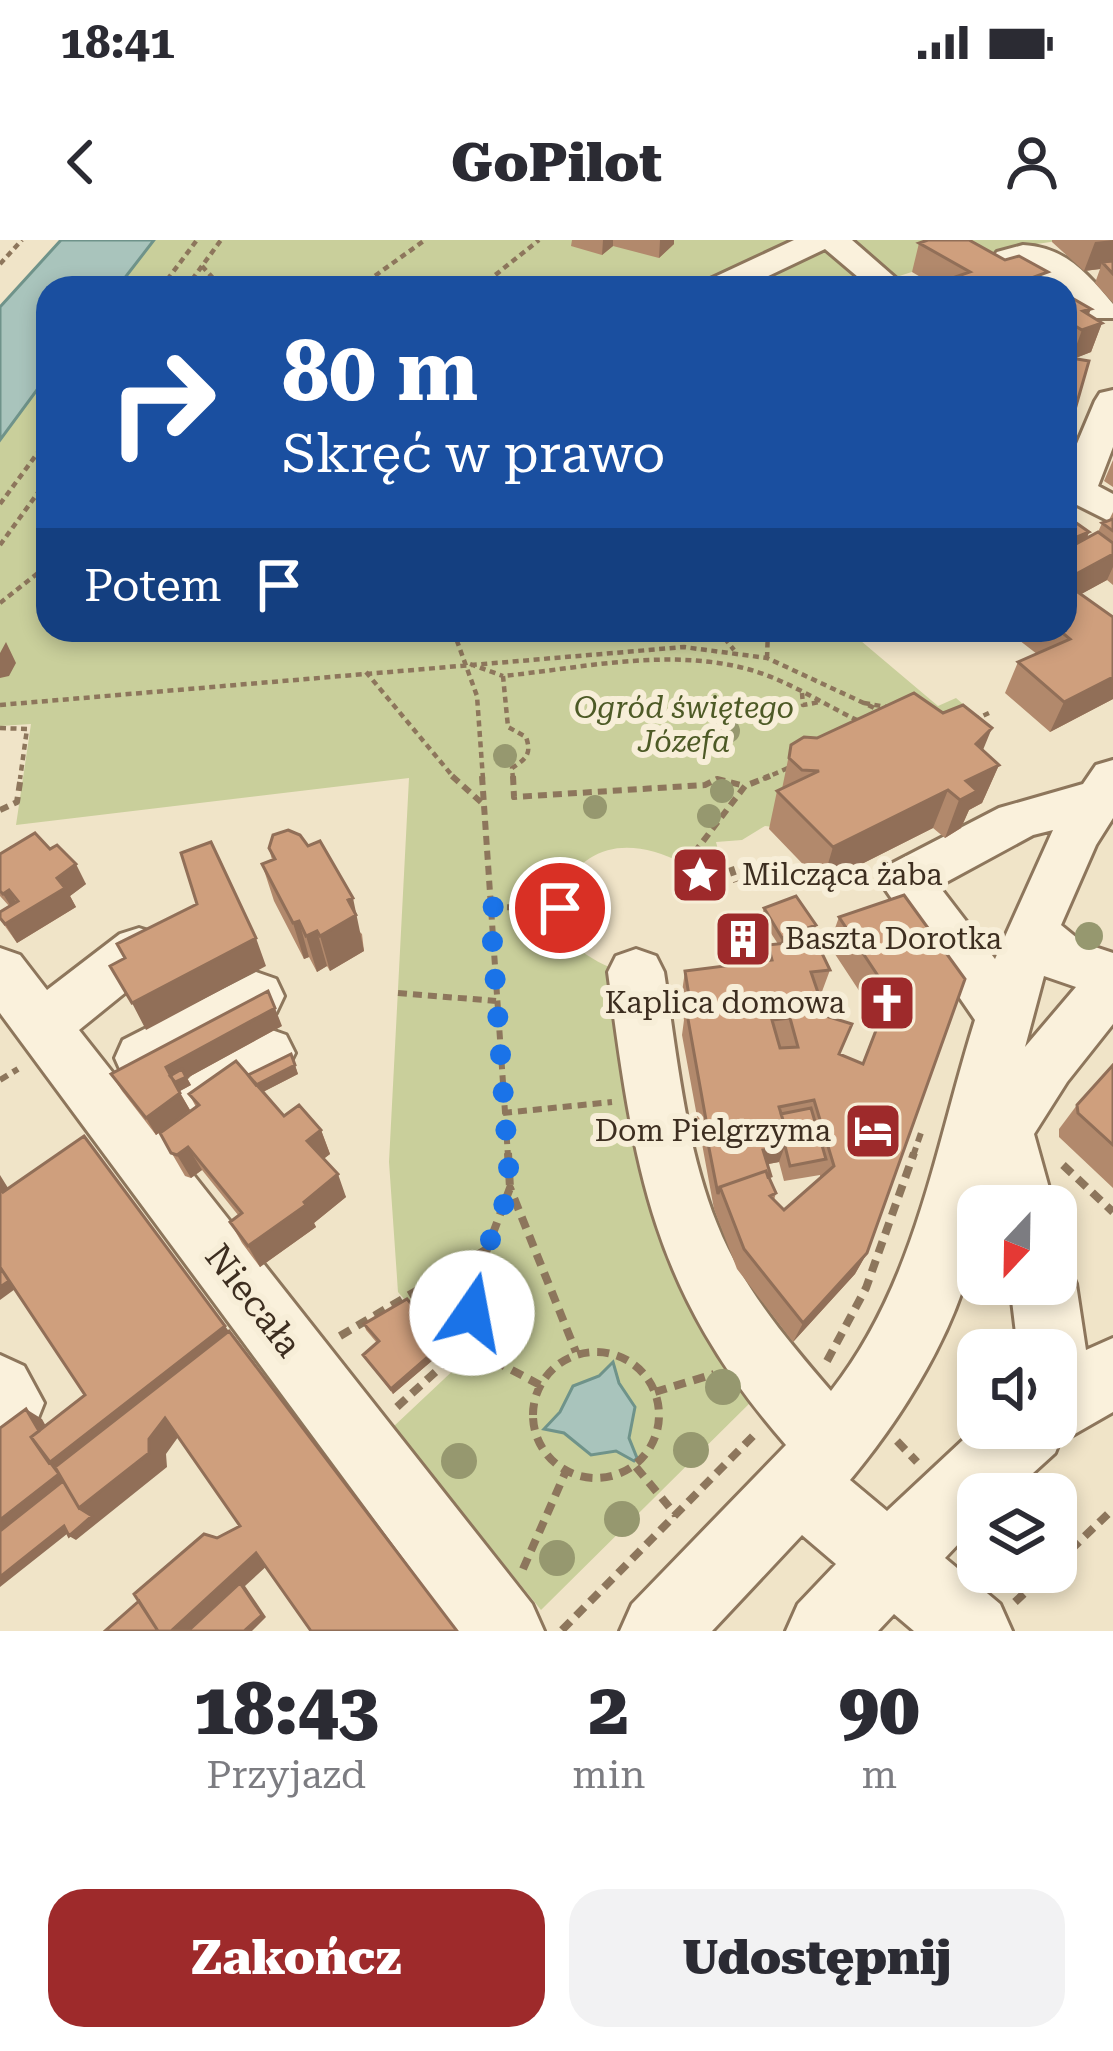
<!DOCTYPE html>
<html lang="pl">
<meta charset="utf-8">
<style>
body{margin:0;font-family:"Roboto Serif",serif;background:#f2f2f3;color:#2b2b33;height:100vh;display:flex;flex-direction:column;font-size:45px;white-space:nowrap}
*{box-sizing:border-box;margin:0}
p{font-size:39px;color:#7c7c81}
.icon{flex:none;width:66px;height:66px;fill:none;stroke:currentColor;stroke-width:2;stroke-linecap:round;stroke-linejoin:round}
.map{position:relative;height:1391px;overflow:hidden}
.sheet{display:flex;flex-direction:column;background:#fff;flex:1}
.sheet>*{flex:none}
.banner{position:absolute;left:36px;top:36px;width:1041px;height:366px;border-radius:36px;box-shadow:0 6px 18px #0003;background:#1a4fa0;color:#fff;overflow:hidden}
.needle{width:78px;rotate:202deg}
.controls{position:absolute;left:957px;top:945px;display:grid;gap:24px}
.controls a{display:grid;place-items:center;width:120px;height:120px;border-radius:24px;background:#fff;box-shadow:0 6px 18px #0003;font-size:60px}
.pin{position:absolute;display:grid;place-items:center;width:102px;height:102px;color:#fff;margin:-51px;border:6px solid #fff;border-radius:50%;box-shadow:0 3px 12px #0007}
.me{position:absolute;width:132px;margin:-66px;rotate:12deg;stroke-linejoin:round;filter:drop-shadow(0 0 9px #0008)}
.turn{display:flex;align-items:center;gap:42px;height:252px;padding:0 48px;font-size:54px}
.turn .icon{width:156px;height:156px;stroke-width:2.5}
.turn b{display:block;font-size:84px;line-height:102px}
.then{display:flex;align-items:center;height:114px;padding:0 48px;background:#0003;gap:24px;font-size:45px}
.eta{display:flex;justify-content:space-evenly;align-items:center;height:204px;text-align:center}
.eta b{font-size:72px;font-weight:800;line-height:84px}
.button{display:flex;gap:24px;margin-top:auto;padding:24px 48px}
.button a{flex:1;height:138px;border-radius:36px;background:#9e2a2b;color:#fff;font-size:48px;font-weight:800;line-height:138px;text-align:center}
.button a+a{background:#f2f2f3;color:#2b2b33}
.status{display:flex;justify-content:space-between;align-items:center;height:84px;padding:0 60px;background:#fff;direction:ltr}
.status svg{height:33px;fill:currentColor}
header{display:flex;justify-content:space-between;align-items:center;height:156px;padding:0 48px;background:#fff;font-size:54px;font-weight:800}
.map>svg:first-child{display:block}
.green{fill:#c9cf9b}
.water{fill:#a9c4bc;stroke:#6f938a;stroke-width:3}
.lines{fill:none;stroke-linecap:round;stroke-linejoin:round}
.minor-casing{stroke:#8d765c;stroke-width:6}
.path-far2{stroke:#8d765c;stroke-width:4.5;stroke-dasharray:6 4.5;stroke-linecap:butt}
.path-far1{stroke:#8d765c;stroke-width:6;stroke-dasharray:9 6;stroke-linecap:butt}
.path{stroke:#8d765c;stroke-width:8;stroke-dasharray:12 8;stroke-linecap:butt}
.minor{fill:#faf1dc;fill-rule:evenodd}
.tree{fill:#96986f}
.wall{fill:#b2896c;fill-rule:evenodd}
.shaded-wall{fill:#916f58}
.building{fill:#cf9f7d;stroke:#916f58;stroke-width:3;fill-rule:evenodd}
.route{stroke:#1a73e8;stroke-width:21;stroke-dasharray:0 37.8}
.labels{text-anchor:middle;stroke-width:12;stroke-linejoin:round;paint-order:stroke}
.park-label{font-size:30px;font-style:italic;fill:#4d5a26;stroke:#f7eed8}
.poi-label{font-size:30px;fill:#3d2e20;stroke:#f7eed8;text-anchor:start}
.near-street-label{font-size:36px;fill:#3d2e20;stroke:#f7eed8}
</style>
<div class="status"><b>18:41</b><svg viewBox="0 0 49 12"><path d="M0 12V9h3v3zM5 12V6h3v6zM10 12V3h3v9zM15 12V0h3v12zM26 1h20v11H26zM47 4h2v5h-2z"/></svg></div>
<header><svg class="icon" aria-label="back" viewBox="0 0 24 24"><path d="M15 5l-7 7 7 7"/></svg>GoPilot<svg class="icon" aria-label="person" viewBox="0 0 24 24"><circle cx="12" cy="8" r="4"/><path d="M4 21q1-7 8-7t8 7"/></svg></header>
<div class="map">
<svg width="1113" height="1391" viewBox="0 0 1113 1391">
<rect width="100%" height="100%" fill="#f0e4c8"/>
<path class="green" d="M154,0H1064L1023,6L973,23L946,21L862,48H117Z
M48,135V390H848L938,466L956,458L971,471L781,556L773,587L765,586L742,600L716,602L721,621C710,622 692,627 683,623C634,599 589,599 559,653C562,699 576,714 619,731L759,1154L541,1370L393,1187L460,1124L398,1052L389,922L409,538L16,585L31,484L0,486V200Z"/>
<path class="water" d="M61,0H154L117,48H48V135L0,200V67Z
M613,1122L619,1143L635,1167L629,1198L637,1218L634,1221L616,1211L591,1215L564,1193L544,1189L560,1172L573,1146L599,1136Z"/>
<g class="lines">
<g class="minor-casing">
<path id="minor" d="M794,0H852L907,48H871L825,9L743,48H701L706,41Z
M1023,5C1065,7 1087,33 1113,64V78H1089L1065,48C1035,48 1007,49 992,19L997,12Z
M1113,150V207L1098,246L1113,254V283L1065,259V232L1095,161L1100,153Z
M1113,520V578L1096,605L1061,685L1083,703L1113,713V784L1067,842L1034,894L1054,966H990L988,956L985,966H978C978,1059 908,1171 850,1240L887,1271L978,1186L1056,1188V1110H1018L1010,1044H1056V1017L1066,1021L1076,1044L1086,1110L1113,1098V1172L1059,1203L1055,1213L1010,1254H978V1283L945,1318L1000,1364L1012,1391H914L894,1374L878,1391H786L798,1364L836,1324L802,1295L712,1391H620L632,1364L786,1205C651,1050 634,928 608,732L616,716L636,709L656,716L664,732C677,816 685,905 717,984C741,1046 788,1101 831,1151C916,1043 935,907 975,780L879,640L887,626L999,568L1083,544L1096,525ZM1053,590L995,719L939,646L1033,595ZM1044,736L1076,747L1025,807Z
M139,688L158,694L166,710L158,726L79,790L532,1364L544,1391H457L0,773V708L20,715L47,750L120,694Z
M256,732L276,739L284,756L276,773L165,836L144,843L123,836L115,818L123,800Z
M266,788L286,795L295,813L286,831L251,855L212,898L191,906L170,898L161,879C180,837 223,803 266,788Z
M0,1115L24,1126L44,1163L34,1188L9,1198L0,1194Z"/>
</g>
<path class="path-far2" d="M0,24L22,0
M202,26L222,48
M165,42L189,44
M161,48L197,0
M186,48L221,0
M358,48L425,0
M479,48L539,0
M0,264L48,199
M0,305L48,239
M0,363L48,325
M450,390L457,401
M460,390L457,401L477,456L483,539
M718,390L734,410
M767,418L768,390
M470,424L503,436
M366,432L455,539
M802,453L803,465L820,462
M864,463L892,468
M0,465L684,407L767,418L881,471
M974,480L991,472
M0,488L27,489L20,539
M513,539L512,528C526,519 532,514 526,497L508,487L503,436C583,428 671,407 751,430C789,441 823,464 859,481
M763,539L788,528"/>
<path class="path-far1" d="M452,536L483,564
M482,536L508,916
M513,536L514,557L705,545L717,539L745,546
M0,570L17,562L21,536
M685,625L745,546L770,536
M731,627L736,642
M492,667L560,668
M398,753L496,761
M0,840L18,829
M503,873L612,862
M913,916L922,890"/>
<path class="path" d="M508,913L510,948
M1063,925L1113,972
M340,1096L487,1009
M533 1175a63 63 0 1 1 126 0a63 63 0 1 1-126 0Z
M827,1121L866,1048L914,913
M540,1145L465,1105L487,1009L510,948L576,1112
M655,1152L714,1134
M397,1167L465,1105
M897,1201L917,1222
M636,1227L676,1275
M1056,1324L1113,1269
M523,1329L566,1231
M1023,1332L1035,1344
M1015,1362L1047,1332
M562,1390L755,1194"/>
<use href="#minor" class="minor"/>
</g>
<g class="tree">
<circle cx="728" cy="491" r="12"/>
<circle cx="505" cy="516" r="12"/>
<circle cx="722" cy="551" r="12"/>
<circle cx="595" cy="567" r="12"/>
<circle cx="709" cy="576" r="12"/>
<circle cx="1089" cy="696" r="14"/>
<circle cx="723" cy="1147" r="18"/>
<circle cx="691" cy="1210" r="18"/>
<circle cx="459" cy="1221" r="18"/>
<circle cx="622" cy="1279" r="18"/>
<circle cx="557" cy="1318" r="18"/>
</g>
<path class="wall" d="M572,0H674V4L659,18L613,6L602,15L571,6Z
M1052,0H1113V63L1095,43L1100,29L1084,31L1052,2Z
M919,3L1044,42L1054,48H939L912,32Z
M1089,75L1102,83L1091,112L1075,118L1074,173L1066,194L1065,80Z
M1113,220V247L1104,241Z
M1113,272V345L1107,340L1081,354L1113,377V459L1050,492L1005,453L1018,422L1037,414L1006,390H1065V275L1089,292L1087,298L1098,292L1102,283L1109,280Z
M791,505L983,511L999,525L982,563L969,570L961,588L945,598L933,588L822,644L769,589L777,551L782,549Z
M269,608L362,694L364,711L330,731L327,726L317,732L309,717L304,719L274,661L262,624L272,620Z
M50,609L86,644L70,656L76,667L17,703L0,679L9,666L0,656V614Z
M904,655L867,1013L855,1034L793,1102L737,1029L714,969L682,795L684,780L681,759L685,731L764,721L768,705L778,704L761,678L764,668L816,685L813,695L794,702L806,707L830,730L820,757L840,815L862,824L879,781L829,705L839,677ZM779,922L784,941L820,935V938L784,970L774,960L776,953L770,940L771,936L768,924Z
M733,687L759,699L757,709L742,710L731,697Z
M282,786L187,838L191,845L180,851L178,849L190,870L156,895L122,851L111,834Z
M291,814L298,834L263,852L284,876L321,890L330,914L323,919L346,957L314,983L316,987L260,1027L242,1003L230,982L238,975L202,930L191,938L185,936L160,893L196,867L189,854L248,835Z
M1113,825V948L1059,897V889L1077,865Z
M364,1084L447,1108L393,1154L363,1115L377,1103L366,1090Z"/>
<path class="shaded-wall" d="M603,0H613V6L602,15Z
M660,0H674V4L659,18Z
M1113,0V27L1102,22L1100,29L1084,31L1095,2Z
M1091,69L1083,89L1102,83L1091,112L1071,120L1082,90L1083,71Z
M1089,292L1085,303L1065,311V302Z
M1113,314V327L1107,340L1065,363V340Z
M6,402L16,423L9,436L0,438V413Z
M1113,437V459L1050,492L1064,462Z
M992,488L976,527V504Z
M999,525L982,563L969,570L961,588L945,598L966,541Z
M948,550L933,588L822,644L833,607Z
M76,624L86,644L70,656L76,667L17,703L5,684L57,638Z
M9,650L21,670L15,673L3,654Z
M353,658L364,711L330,731L320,696L348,660Z
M299,681L309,717L304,719L293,683Z
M816,685L813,695L780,707L782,698Z
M317,691L327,726L317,732L306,696Z
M256,698L266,726L146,790L132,763Z
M275,768L282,786L187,838L191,845L180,851L166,827Z
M295,825L298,834L255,856L251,847Z
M180,853L190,870L156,895L146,878Z
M321,890L330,914L316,925L307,901Z
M785,906L779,922L758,926L763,910Z
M188,907L202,930L191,938L177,915Z
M338,934L346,957L314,983L316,987L260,1027L248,1006Z
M0,935L13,956L0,965Z
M867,1013L855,1034L793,1102L803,1083Z
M0,1029L22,1044L0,1060Z
M225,1086L242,1109L77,1240L149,1199L165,1178L181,1193L166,1214L167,1227L76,1300L69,1296L92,1276L0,1302V1280L49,1223L26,1169L42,1179L57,1206Z
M445,1102L447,1108L393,1154L391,1149Z
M64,1286L72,1290L0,1347V1337Z
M256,1313L270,1323L245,1346L266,1377L252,1391H167Z"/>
<path class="building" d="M928,0H969L1005,20L1019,16L1048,32L1034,37L1054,48H974L955,37L970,32L919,3Z
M1113,21V34L1102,22Z
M872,40L884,48H849Z
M1065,54L1091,69L1083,71L1102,83L1082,90L1065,80Z
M1065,117L1089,121L1074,173L1065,171Z
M1065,275L1089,292L1065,302Z
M1113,279V291L1102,283Z
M1098,292L1113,303V314L1065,340V310Z
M1065,343L1113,377V437L1064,462L1018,422L1070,399L1059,390H1065Z
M914,453L943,473L963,465L992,488L976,504L999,525L966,541L977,551L960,560L948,550L833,607L777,551L819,531L802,530L789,518L791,505L804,497L817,498Z
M288,590L300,595L308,606L320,601L353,658L348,660L356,675L320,696L317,691L306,696L299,681L293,683L262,624L275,619L269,608L273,595Z
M35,593L50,609L57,605L76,624L57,638L65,648L5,684L0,678V672L18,661L9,650L3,654L0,651V614Z
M211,602L256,698L132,763L110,726L125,718L117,704L197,664L181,613Z
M904,655L965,739L867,1013L803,1083L744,1009L720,947L766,931L776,953L770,956L784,970L834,926L814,860L779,867L783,880L708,891L686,768H691L685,731L772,720L768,705L804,701L806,707L818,705L830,730L811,732L826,776L852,784L839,814L863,824L890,754L839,677ZM790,778L798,807L780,808L772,780Z
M796,656L816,685L782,698L764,668Z
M752,678L759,699L744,700L733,687L738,680Z
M268,751L275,768L166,827L180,853L146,878L111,834Z
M291,814L295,825L256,845L248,835Z
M236,821L284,876L299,865L321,890L307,901L338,934L304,962L306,965L248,1006L230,982L242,973L188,907L177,915L171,913L160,893L199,865L189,854Z
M1113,825V905L1078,873L1077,865Z
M182,829L186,837L175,842L170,836Z
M811,868L826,919L790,926L785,906L763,910L771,936L768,937L766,931L720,947L718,954L707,898L780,887L783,880L781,874Z
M84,896L225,1086L49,1223L31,1197L85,1155L0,1027V947L3,952Z
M0,1027L9,1041L0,1047Z
M407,1059L445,1102L391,1149L363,1115L379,1101L364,1084Z
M229,1091L457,1391H311L256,1313L171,1391H158L134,1354L204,1294L217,1298L240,1286L165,1178L149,1199V1213L79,1268L55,1227Z
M26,1169L39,1191L31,1197L59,1234L0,1280V1188Z
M63,1241L79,1268L92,1276L69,1296L64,1286L0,1337V1291Z
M240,1343L262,1375L244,1391H188Z
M139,1361L158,1391H105Z"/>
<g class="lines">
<path class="route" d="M472,1073L487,1009L510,948L490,667L560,668"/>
</g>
<defs>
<g id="sight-square" transform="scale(3)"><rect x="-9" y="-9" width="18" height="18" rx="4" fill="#9e2a2b" stroke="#f7eed8"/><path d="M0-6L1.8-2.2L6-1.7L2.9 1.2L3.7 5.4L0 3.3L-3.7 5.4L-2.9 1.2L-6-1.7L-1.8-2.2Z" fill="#fff"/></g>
<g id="building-square" transform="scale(3)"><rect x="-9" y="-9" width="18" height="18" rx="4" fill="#9e2a2b" stroke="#f7eed8"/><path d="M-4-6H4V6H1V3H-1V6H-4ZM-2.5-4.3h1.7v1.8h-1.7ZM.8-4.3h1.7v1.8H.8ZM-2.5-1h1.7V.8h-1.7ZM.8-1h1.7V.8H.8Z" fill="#fff"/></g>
<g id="church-square" transform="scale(3)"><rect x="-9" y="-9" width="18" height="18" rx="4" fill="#9e2a2b" stroke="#f7eed8"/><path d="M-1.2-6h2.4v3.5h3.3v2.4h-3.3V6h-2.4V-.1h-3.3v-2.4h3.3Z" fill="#fff"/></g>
<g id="hotel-square" transform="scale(3)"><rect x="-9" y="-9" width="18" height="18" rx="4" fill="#9e2a2b" stroke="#f7eed8"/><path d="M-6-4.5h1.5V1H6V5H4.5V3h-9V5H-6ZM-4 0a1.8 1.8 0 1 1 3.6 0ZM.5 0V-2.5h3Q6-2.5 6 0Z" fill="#fff"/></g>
</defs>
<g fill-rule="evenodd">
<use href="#sight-square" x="700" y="635"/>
<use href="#building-square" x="743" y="699"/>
<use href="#church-square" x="887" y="763"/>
<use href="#hotel-square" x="873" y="891"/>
</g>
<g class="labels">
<g class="park-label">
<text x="684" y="478">Ogród świętego<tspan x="684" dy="34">Józefa</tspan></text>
</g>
<g class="poi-label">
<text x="742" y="645">Milcząca żaba</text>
<text x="785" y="709">Baszta Dorotka</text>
<text x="845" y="773" text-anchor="end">Kaplica domowa</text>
<text x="831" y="901" text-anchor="end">Dom Pielgrzyma</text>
</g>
<g class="near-street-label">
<text transform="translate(254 1060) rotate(52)" y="13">Niecała</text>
</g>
</g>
</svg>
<div class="controls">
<a><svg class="needle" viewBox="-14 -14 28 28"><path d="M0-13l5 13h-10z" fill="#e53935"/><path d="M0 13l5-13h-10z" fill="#7c7c81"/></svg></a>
<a><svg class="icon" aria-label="sound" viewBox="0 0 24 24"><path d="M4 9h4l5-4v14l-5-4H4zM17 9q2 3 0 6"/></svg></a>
<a><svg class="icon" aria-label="layers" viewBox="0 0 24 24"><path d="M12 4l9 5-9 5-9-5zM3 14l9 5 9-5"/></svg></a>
</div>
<div class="pin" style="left:560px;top:668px;background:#d93025"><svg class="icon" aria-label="arrive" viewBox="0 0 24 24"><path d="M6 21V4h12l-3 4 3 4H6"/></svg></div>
<svg class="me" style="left:472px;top:1073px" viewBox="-20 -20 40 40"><circle r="19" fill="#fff"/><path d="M0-13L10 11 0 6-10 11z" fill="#1a73e8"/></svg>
<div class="banner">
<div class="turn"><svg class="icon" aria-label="right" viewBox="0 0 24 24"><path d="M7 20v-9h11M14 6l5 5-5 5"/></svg><div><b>80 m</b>Skręć w prawo</div></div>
<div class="then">Potem<svg class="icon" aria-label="arrive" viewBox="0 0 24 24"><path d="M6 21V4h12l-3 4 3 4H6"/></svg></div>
</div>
</div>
<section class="sheet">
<div class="eta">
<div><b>18:43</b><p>Przyjazd</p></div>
<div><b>2</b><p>min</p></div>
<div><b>90</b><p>m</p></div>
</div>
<div class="button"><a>Zakończ</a><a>Udostępnij</a></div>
</section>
